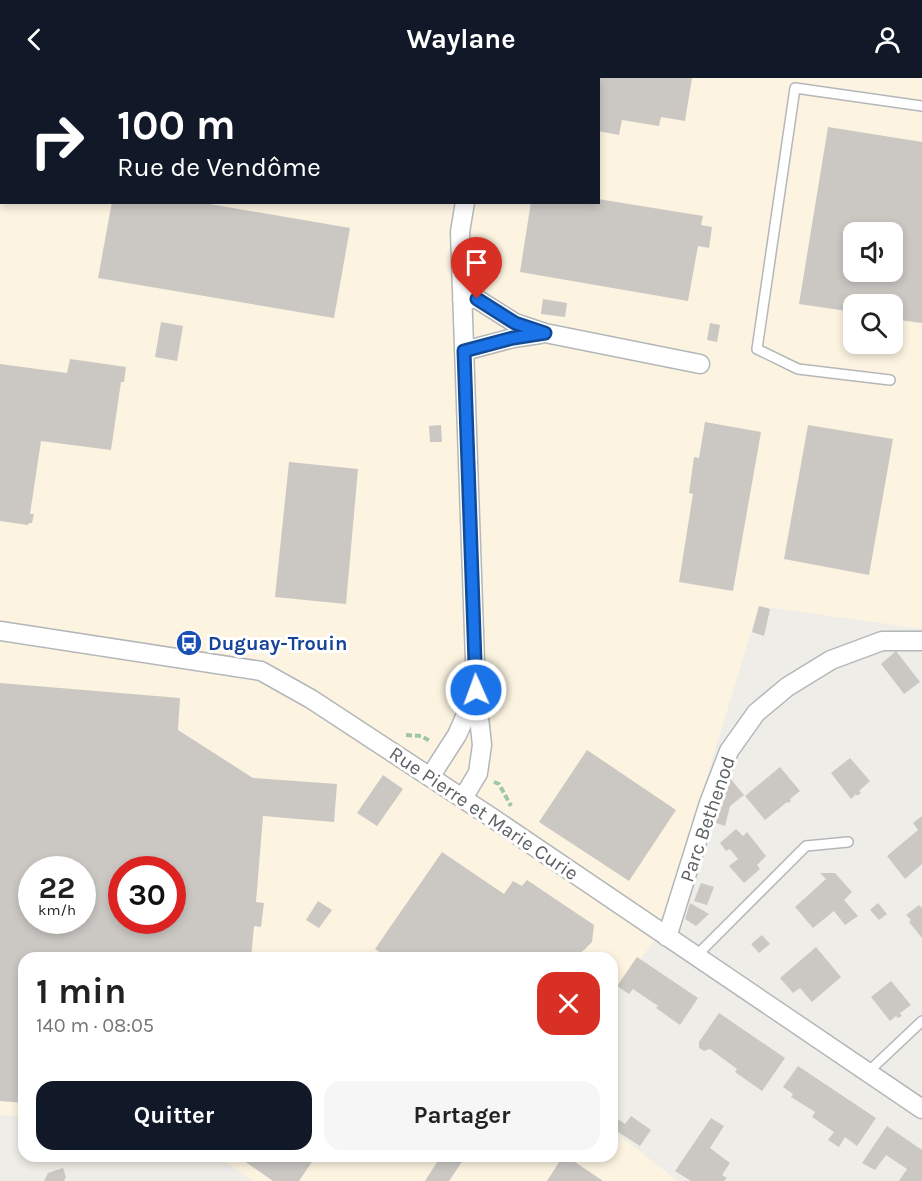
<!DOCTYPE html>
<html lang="fr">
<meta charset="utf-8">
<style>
body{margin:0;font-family:Karla,sans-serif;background:#f6f6f6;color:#222;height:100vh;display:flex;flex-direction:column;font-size:22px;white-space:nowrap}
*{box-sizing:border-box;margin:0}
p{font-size:20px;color:#767676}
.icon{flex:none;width:33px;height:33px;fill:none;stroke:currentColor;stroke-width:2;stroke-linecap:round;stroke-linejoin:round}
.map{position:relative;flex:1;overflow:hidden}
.sheet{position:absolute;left:18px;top:874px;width:600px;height:210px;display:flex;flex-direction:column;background:#fff;border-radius:18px;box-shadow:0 3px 9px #0003}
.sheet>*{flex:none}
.top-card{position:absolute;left:0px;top:0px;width:600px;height:126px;box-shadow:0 3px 9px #0003;background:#111827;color:#fff;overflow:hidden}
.tools{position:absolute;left:843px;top:144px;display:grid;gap:12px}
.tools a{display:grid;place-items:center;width:60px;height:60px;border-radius:12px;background:#fff;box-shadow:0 3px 9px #0003;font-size:30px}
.speed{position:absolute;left:18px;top:778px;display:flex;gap:12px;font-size:30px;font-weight:700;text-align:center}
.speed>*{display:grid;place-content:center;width:78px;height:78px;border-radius:50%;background:#fff;box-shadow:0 3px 9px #0003;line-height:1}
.speed small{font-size:15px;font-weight:400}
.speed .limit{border:9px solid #d22;background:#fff;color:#111}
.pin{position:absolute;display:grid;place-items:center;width:51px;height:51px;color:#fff;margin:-62px -26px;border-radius:50% 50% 50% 0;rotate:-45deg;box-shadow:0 0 6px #0007}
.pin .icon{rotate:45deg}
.me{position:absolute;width:66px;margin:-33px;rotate:358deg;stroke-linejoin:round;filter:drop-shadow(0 0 4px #0008)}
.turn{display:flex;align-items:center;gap:21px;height:126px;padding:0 18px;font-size:27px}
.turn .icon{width:78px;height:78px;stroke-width:2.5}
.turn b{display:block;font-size:42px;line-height:51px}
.round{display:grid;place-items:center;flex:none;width:63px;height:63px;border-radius:18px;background:#f6f6f6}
.head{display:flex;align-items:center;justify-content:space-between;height:102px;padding:0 18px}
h1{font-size:36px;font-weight:700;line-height:45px}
.button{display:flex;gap:12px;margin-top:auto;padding:12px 18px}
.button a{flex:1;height:69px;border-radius:18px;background:#111827;color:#fff;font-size:24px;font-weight:700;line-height:69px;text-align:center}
.button a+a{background:#f6f6f6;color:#222}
header{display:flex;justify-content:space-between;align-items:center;height:78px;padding:0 18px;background:#111827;color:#fff;font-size:27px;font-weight:700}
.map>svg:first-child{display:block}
.commercial{fill:#fcf3e0;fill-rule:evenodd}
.building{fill:#cbc8c4;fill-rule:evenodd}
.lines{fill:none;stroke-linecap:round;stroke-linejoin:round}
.service-casing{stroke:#b4b7ba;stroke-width:12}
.minor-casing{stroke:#b4b7ba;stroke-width:21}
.path{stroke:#9fc6a6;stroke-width:4;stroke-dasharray:6 3;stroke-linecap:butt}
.service{stroke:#fff;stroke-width:9}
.minor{stroke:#fff;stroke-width:18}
.route-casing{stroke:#114b97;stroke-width:15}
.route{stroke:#1a73e8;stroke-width:10}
.labels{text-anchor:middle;stroke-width:6;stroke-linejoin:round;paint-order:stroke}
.transit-label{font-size:20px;font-weight:bold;fill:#164399;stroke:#fff;text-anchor:start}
.street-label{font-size:20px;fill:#5e6266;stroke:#fff}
</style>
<header><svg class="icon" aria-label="back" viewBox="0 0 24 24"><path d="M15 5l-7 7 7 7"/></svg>Waylane<svg class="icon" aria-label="person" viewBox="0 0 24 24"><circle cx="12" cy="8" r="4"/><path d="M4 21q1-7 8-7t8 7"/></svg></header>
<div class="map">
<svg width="922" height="1103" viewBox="0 0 922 1103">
<rect width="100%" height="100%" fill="#efede7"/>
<path class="commercial" d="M0,0H922V551L759,528L659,856L612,920V880H24V1039L0,1037ZM2,2H598V124H2ZM854,154H892V194H854ZM854,226H892V266H854ZM32,792H82V843H32ZM122,792H172V843H122Z
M612,1052L678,1103H253L219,1079L612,1078Z"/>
<path class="building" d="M598,0H692L685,43L661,39L659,48L622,42L619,57L598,53Z
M828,49L922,64V245L892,241V226H854V234L799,226ZM854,154H892V194H854Z
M598,121L703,138L701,147L712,149L709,170L698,168L688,223L520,194L531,124H598Z
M112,124H198L350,150L334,240L98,200Z
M543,221L567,225L565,239L541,236Z
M161,244L183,248L177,283L155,279Z
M710,245L720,247L717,264L707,262Z
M70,281L126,289L124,304H121L111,372L41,363L30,436H34L32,445H29L28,447L0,443V286L67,295Z
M705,344L761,354L733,513L679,504L693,416L689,415L694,379L699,380Z
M441,347L442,364H430L429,348Z
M808,347L893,361L869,497L784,481Z
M289,384L358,391L346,526L275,519Z
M759,528L770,531L764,558L752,554Z
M896,573L920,604L904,616L881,586Z
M0,605L180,620L178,652L253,700L337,706L334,744L263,738L256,824L264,825L261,849L254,848L251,880H24V1025L0,1023ZM32,792H82V843H32ZM122,792H172V843H122Z
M587,672L676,732L629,803L539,744Z
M850,680L870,703L859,713L861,715L857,718L856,716L851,721L831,695Z
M780,689L800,713L790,721L791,723L788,725L787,724L765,742L745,718Z
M383,697L403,711L377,748L357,735Z
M729,699L744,717L730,728L725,748L716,745L722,716Z
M922,738V786L905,801L887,778L918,752L913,745Z
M736,751L743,758L747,754L766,778L757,787L760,791L744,805L729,788L738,781L730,771L726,773L720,765Z
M442,774L504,816L513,803L522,808L527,802L594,847L592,864L584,872L572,880H388L375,871Z
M820,795H835L852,814L844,822L858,838L845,847L834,833L813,850L795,829L826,801Z
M701,805L714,809L707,827L694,823Z
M318,823L332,832L319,850L306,842Z
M690,825L709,836L696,848L685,841Z
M878,825L887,836L879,842L870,832Z
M919,827L922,830V860L909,844L911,842L906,837Z
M762,857L770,866L759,875L751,866Z
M816,869L841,899L812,924L800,910L793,915L780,900Z
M637,879L698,920L680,947L656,930L658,928L633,911L629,916L617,908Z
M891,903L911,927L900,935L902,938L898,940L896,938L890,943L871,919Z
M719,935L785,980L762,1013L735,994L737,991L710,971L704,973L699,970V964Z
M798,988L876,1040L857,1068L845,1059L839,1069L828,1062L834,1054L812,1039L815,1034L791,1019L793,1016L783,1009Z
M612,1037L625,1046L631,1038L651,1052L640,1068L612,1050Z
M711,1040L724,1048L710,1070L730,1085L722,1097L727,1100L724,1103H691L675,1093Z
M887,1048L922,1072V1103H899L907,1091L886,1077L875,1092L862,1085Z
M237,1078H316L299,1103H273Z
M441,1078H466L449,1103H425Z
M563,1078H566L603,1103H547Z
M63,1090L66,1099L64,1103H44L48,1095Z"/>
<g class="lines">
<g class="service-casing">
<path id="service" d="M890,302L798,291L757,271L795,10L922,28
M695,879L806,768L848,764
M868,994L922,943"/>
</g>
<g class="minor-casing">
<path id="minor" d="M482,2L483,0
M462,221H477L515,245L545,255L700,286
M464,273L513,260L540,256
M0,553L261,593L311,621L491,739L922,1031
M430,699L457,657L476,614
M463,720L478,695L482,667L476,612L460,154L465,124
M667,859L709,725L729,673L756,635L787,609L831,582L882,563H922"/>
</g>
<path class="path" d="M406,657L421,658L430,663
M494,704L499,706L511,728"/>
<use href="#service" class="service"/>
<use href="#minor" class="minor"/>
</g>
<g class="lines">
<g class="route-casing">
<path id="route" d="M476,612L464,273L513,260L545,255L515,245L477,221"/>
</g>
<use href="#route" class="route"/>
</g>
<defs>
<g id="bus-disc" transform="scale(1.35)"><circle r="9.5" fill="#1a4fb4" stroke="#fff"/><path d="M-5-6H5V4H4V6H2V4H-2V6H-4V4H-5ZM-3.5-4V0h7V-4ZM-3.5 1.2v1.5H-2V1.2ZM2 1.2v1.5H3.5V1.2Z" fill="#fff"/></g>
</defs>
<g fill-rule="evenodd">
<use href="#bus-disc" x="189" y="565"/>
</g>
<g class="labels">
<g class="transit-label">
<text x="208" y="572">Duguay-Trouin</text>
</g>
<g class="street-label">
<text transform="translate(484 735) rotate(34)" y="7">Rue Pierre et Marie Curie</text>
<text transform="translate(707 741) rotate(-71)" y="7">Parc Bethenod</text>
</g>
</g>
</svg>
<div class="tools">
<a><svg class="icon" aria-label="sound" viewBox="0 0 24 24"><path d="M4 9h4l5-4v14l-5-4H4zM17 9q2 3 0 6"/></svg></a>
<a><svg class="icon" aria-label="search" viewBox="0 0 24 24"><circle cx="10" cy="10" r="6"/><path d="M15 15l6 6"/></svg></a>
</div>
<div class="speed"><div>22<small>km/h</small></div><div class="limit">30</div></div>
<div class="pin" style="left:477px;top:221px;background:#d93025"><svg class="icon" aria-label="arrive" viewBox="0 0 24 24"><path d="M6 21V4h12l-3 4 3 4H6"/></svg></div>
<svg class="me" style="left:476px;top:612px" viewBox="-20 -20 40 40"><circle r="17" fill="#1a73e8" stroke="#fff" stroke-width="3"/><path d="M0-11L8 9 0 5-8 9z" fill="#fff"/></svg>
<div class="top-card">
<div class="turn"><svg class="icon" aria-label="right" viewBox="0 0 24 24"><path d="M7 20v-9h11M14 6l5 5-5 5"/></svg><div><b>100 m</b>Rue de Vendôme</div></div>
</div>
<section class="sheet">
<div class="head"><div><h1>1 min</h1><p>140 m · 08:05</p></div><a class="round" style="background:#d93025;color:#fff"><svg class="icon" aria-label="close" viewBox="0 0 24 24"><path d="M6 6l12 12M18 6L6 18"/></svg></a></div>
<div class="button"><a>Quitter</a><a>Partager</a></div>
</section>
</div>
